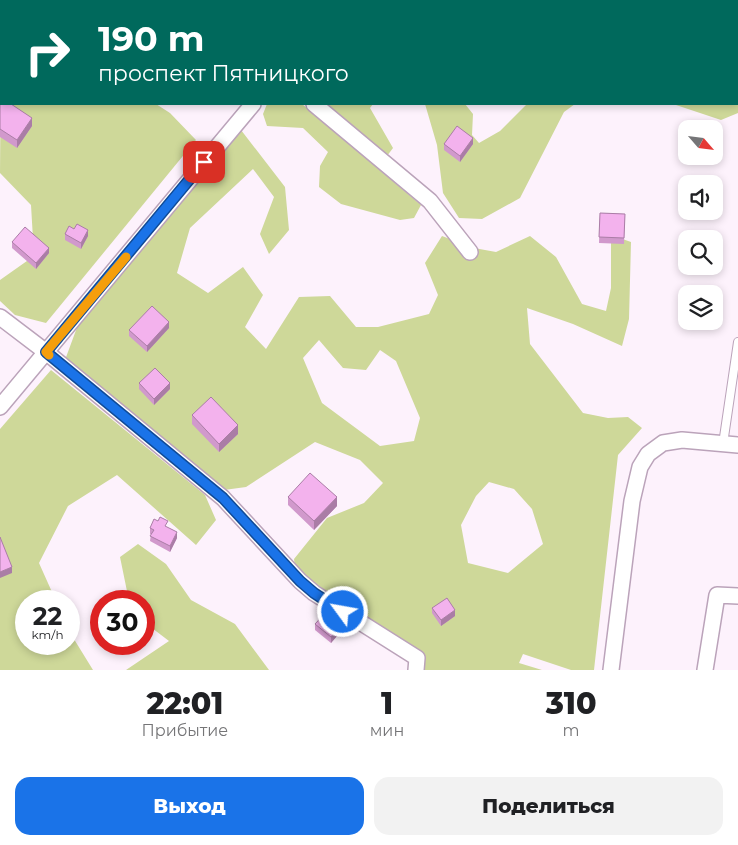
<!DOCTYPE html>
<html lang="ru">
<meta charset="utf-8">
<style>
body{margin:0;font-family:Montserrat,sans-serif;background:#f2f2f2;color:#202124;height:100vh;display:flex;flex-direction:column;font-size:19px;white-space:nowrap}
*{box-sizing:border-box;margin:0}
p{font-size:16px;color:#757577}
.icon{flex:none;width:28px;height:28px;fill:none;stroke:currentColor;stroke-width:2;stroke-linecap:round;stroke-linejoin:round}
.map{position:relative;height:670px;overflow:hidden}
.side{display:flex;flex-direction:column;background:#fff;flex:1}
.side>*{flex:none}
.hud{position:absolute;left:0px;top:0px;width:739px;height:105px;box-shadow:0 2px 8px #0003;background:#00695c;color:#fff;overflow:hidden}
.needle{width:32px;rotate:118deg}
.fabs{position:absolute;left:678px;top:120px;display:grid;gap:10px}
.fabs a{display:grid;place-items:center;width:45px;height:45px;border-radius:10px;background:#fff;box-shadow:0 2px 8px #0003;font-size:25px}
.speed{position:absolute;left:15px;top:590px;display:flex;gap:10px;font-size:25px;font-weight:700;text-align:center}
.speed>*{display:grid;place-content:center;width:65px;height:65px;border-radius:50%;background:#fff;box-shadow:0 2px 8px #0003;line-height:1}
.speed small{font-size:12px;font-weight:400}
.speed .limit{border:8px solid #d22;background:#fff;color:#111}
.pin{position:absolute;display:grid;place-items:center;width:42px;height:42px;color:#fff;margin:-21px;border-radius:10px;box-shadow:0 2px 8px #0006}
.me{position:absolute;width:55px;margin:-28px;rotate:302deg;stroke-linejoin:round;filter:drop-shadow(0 0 4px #0008)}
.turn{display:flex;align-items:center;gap:18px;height:105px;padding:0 15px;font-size:22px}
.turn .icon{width:65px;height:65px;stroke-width:2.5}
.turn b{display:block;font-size:35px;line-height:42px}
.eta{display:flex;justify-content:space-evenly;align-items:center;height:85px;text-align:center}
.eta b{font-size:30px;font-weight:800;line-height:35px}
.action{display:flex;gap:10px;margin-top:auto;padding:10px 15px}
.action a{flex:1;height:58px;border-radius:15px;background:#1a73e8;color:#fff;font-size:20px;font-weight:800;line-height:58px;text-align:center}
.action a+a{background:#f2f2f2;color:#202124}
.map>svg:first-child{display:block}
.green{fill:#ced899;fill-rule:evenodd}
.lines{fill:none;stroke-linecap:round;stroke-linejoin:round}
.service-casing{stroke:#bba3ba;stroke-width:10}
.minor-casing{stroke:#bba3ba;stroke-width:18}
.service{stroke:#fff;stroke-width:8}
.minor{stroke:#fff;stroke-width:15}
.wall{fill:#d199cc}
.shaded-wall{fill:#aa7da6}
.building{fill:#f3b2ed;stroke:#aa7da6}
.route-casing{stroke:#114b97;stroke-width:12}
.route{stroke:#1a73e8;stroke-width:9}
.slow{stroke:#f59e0b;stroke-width:9}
</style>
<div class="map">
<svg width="738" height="670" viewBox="0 0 738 670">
<rect width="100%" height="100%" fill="#fdf2fc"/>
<path class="green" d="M652,0H738V113L721,120L673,104H738V1H652Z
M1,40V104H156L170,113L196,140L46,323L15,315L0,301V280L34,256L31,205L0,173Z
M267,104H302L421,205L414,218L400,220L341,204L319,187L320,166L328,152L303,128L267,126L263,114Z
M327,104H373L370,108L393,148L387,156L371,148Z
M425,104H465L473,114L472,135L479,143L500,131L527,104H575L564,112L520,198L482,219L459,218L443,193L437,145Z
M241,130L285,187L289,230L269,254L260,234L274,197L253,169L190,228L177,273L208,293L243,267L263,295L245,327L266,349L299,297L330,296L356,327H378L429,314L438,295L425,263L442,236L474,248L496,252L530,236L556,257L582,304L606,311L611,288V235L631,242L629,319L622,346L573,324L527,308L530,344L583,413L608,418L628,417L642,428L618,455L594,670H571L523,654L519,663L542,670H422L423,656L313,582L295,568L294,559L327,518L364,503L383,483L360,460L315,442L246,487L224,490L65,360L79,322ZM319,340L343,368L366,370L380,350L396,361L420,418L414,441L380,446L322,403L303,358ZM489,482L514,489L532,509L543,544L508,573L468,563L461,525L476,496Z
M51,370L205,495L216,520L196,545L117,475L68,506L39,563L56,601H26V644H69V631L93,670H0V429Z
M138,544L166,564L191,600L235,624L269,670H126L169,641L144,622V601H129L120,557Z"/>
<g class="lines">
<g class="service-casing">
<path id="service" d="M723,444L738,342"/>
</g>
<g class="minor-casing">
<path id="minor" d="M194,0L195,1
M24,1L25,0
M338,1L340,0
M0,31L1,30
M314,104L430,201L470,252
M0,317L46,352L223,498L300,581L314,593L417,658L416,670
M0,407L253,104
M611,670L632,501L640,467L648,454L663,443L682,440L738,445
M705,670L717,595L738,596"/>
</g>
<use href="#service" class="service"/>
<use href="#minor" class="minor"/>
</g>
<path class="wall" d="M410,0H431L430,1H412Z
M0,99L32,126L17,148L0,137Z
M444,144H473L460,162L444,150Z
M600,213L625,214L624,244L599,243Z
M65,234L88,236L81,249L65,240Z
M12,242L49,253L36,269L12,248Z
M169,328L147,352L129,336V330Z
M139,383L170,389L154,405L139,389Z
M192,415L238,434L219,452L192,424Z
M288,497L337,506L314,530L288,505Z
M167,527L177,538L170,552L150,541L151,534H150V528Z
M432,608L455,616L441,626L432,613Z
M315,624L343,629L331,643L315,630Z"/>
<path class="shaded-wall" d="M32,118V126L17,148V140Z
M473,138V144L460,162V156Z
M88,230V236L81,249V243Z
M49,248V253L36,269V263Z
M169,322V328L147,352V346Z
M170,383V389L154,405V399Z
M238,425V434L219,452V444Z
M337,497V506L314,530V521Z
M177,532V538L170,552V546Z
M12,567V573L0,578V572Z
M455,610V616L441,626V620Z
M343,623V629L331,643V637Z"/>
<path class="building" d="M272,0H288L287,1H273Z
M417,0H426L425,1H419Z
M1,98V104H11L32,118L17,140L0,129V99Z
M457,126L473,138L460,156L444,144Z
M600,213L625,214L624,238L599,237Z
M77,224L88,230L81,243L65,234L69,226L74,229Z
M25,227L49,248L36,263L12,242Z
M152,306L169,322L147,346L129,330Z
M155,368L170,383L154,399L139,383Z
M211,397L238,425L219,444L192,415Z
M310,473L337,497L314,521L288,497Z
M160,517L168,521L165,526L177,532L170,546L150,536L154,530L150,528L154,519L158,521Z
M0,537L12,567L0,572Z
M447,598L455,610L441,620L432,608Z
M328,610L343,623L331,637L315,624Z"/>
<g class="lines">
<g class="route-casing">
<path id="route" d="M204,162L46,352L223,498L300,581L314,593L343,612"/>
</g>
<use href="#route" class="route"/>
<path class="slow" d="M49,355L46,352L126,257"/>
</g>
</svg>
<div class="fabs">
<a><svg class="needle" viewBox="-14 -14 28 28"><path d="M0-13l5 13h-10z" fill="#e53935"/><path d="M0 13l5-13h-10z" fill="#757577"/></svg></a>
<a><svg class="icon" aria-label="sound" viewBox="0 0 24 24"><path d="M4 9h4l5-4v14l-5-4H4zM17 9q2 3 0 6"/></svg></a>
<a><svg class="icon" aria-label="search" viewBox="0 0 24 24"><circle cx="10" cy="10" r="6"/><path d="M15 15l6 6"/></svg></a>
<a><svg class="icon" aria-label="layers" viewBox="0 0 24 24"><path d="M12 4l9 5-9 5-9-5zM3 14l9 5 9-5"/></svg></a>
</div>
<div class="speed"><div>22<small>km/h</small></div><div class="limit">30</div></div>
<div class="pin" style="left:204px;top:162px;background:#d93025"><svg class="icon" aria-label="arrive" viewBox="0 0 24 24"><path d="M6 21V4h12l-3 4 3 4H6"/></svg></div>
<svg class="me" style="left:343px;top:612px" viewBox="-20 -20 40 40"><circle r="17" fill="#1a73e8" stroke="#fff" stroke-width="3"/><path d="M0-11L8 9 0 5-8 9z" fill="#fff"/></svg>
<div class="hud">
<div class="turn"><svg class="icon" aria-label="right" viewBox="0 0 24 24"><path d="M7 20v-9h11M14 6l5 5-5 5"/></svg><div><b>190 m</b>проспект Пятницкого</div></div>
</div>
</div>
<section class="side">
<div class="eta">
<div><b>22:01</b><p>Прибытие</p></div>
<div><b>1</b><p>мин</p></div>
<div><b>310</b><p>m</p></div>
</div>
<div class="action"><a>Выход</a><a>Поделиться</a></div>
</section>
